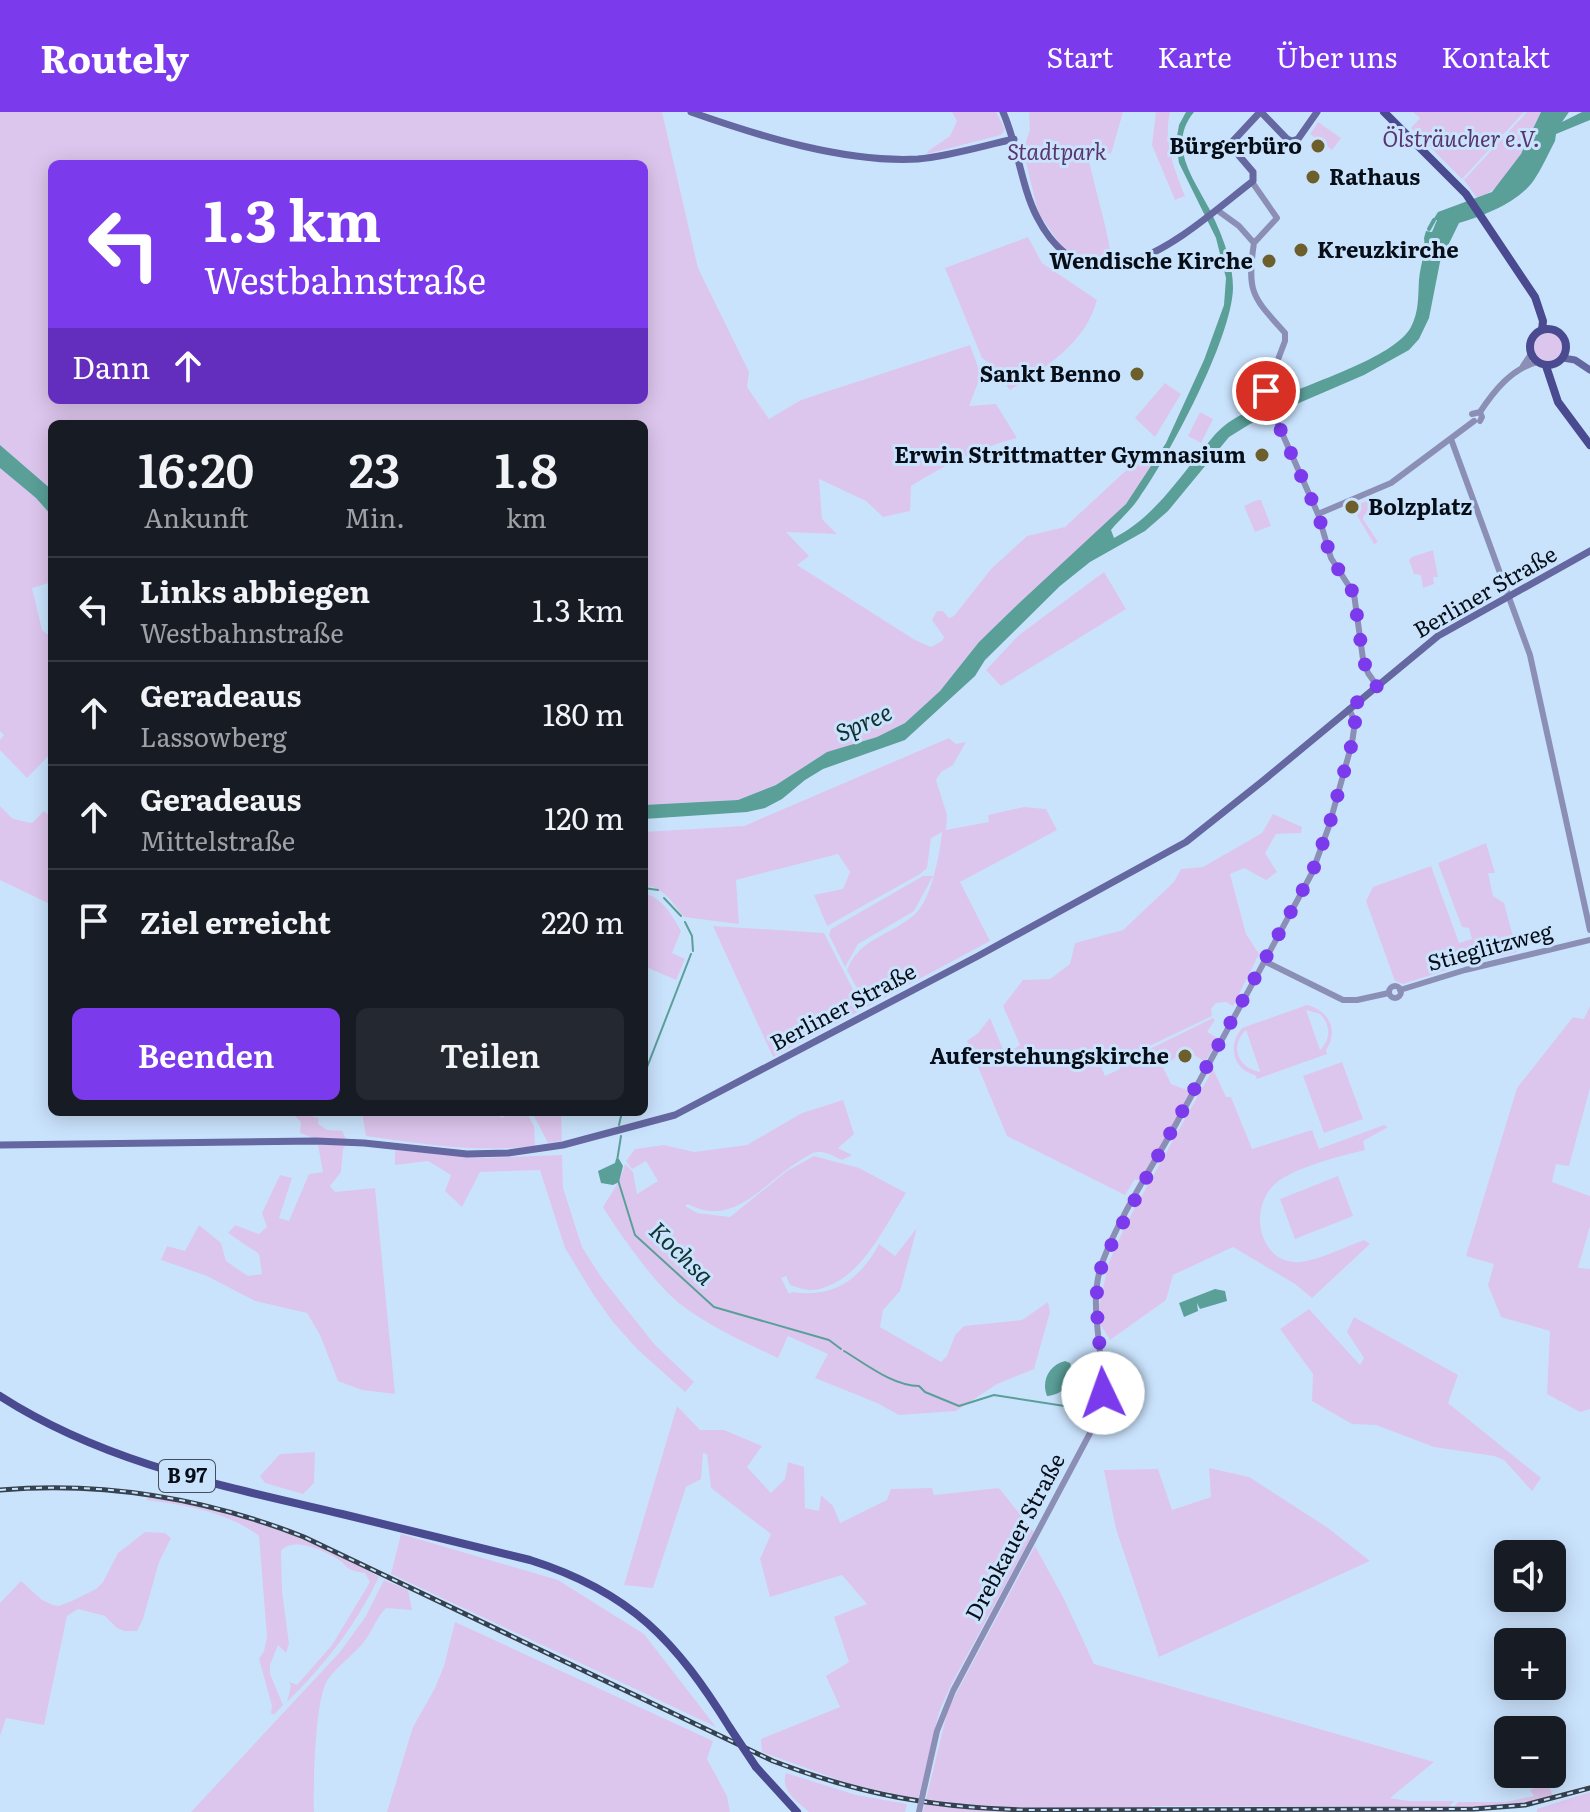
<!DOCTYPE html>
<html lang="de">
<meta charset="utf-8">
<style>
body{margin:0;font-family:Literata,serif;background:#242831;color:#f1f3f6;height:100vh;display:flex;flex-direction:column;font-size:30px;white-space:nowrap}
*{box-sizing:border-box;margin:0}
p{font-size:26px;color:#9ea1a6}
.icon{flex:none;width:44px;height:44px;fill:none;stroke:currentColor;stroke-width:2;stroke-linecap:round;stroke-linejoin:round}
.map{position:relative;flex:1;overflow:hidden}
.details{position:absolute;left:48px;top:308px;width:600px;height:696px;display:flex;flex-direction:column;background:#171b24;border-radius:12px;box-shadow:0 4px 20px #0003}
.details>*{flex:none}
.hud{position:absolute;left:48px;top:48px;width:600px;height:244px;border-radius:12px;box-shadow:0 4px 20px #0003;background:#7c3aed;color:#fff;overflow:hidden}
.buttons{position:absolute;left:1494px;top:1428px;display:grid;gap:16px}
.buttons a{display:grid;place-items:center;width:72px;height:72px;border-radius:12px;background:#171b24;box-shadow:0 4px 20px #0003;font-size:40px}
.pin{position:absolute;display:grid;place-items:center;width:68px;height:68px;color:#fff;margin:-34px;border:4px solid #fff;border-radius:50%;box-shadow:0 2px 8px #0007}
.me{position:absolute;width:88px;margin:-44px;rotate:357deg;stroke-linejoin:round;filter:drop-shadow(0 0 6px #0008)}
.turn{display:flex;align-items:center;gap:28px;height:168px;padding:0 24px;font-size:36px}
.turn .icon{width:104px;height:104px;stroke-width:2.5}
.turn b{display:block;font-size:56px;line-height:68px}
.then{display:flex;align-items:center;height:76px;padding:0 24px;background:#0003;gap:16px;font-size:30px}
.eta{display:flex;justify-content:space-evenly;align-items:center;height:136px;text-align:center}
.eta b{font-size:48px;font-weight:600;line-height:56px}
.action{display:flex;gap:16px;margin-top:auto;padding:16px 24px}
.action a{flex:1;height:92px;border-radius:12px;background:#7c3aed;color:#fff;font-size:32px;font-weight:600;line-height:92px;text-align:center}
.action a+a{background:#242831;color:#f1f3f6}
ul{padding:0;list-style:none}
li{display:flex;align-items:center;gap:24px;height:104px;padding:0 24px;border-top:2px solid #363941}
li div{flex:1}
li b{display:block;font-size:30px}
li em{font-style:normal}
header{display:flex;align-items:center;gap:48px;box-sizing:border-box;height:112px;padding:0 40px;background:#7c3aed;color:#fff}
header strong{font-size:38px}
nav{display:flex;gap:44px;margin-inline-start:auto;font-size:28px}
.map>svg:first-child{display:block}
.green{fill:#ddc6ed;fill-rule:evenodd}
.water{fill:#5a9f98}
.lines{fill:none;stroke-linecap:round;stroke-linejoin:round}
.stream{stroke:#5a9f98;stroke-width:2}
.canal{stroke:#5a9f98;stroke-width:4}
.tertiary{stroke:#8b8fb6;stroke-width:6}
.secondary{stroke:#6467a0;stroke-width:7}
.primary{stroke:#494a8f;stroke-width:8}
.rail-casing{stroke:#36414e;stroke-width:5}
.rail{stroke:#cae3fd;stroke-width:2;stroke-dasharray:6;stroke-linecap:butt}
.tertiary-bridge{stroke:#8b8fb6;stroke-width:6}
.primary-bridge{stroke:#494a8f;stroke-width:8}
.route{stroke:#7c3aed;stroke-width:14;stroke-dasharray:0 25.2}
.poi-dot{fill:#6c5f2c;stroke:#cae3fd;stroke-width:3}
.labels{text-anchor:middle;stroke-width:6;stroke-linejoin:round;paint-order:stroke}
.shield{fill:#cae3fd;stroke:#424e5c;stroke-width:2}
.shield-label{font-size:20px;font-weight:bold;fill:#070e17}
.park-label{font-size:22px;font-style:italic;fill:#58356e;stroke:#cae3fd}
.poi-label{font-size:22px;font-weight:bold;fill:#070e17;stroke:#cae3fd;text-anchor:end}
.street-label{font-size:22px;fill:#070e17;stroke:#cae3fd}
.water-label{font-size:24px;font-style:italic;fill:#0e322f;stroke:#cae3fd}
</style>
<header>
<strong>Routely</strong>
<nav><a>Start</a><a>Karte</a><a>Über uns</a><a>Kontakt</a></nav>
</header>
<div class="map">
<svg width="1590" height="1700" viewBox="0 0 1590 1700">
<rect width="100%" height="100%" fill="#cae3fd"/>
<path class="green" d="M0,0H662L698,156L749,260L747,275L769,307L801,288L970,233L981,263L969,294L996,292L1017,326C978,336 945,353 911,374L910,399L883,405L866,389L819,367L822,407L837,422L786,420L809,444L797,453L915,528L931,535L942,529L944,525L932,508L937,499H943L949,506L954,504L991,457L1027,424L1065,415L1147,339L1152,354L1131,386L1112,408L1015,495L979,530L940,579L905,611L877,625L827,640L776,673L738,688L644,693V312H52V378L0,333ZM52,52H644V288H52Z
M952,0H996L1005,17L1001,23L927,42L928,39L950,24L957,9Z
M1029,0H1123L1111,42L1102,39V33L1098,31L1088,43C1095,79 1107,113 1112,150L1090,149L1063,137L1038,100L1023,38L1030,18Z
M1156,0H1170C1163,29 1174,57 1185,84L1175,88L1152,33Z
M1413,0H1524L1462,67L1411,16L1420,6Z
M1527,0H1541C1527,28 1511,76 1477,86L1464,68Z
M1318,10L1341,26L1332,38L1310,22Z
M1028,125L1042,151L1097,188C1085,232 1046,255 1010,278L989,251L982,246L945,156Z
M1532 235a16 16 0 1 1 32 0a16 16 0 1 1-32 0Z
M1165,271L1181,282L1155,325L1135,306Z
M1200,300L1213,307L1201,331L1188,324Z
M0,356L36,386L52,404V470L32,476L42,518L52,526V640L27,666L0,638V628L4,623L0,619Z
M1372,387L1376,397L1364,403L1363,407L1378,430L1374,432L1352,395Z
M1257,388H1261L1271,414L1255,420L1244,394Z
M1433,438L1438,465H1433L1434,472L1423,476L1421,463L1414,462L1409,448L1412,445Z
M1104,460L1126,497L1001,574L986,558L1019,523Z
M949,626L956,632L966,630L953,653L941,660L936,668L947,703L946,718L989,710L988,703L1024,695L1046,697L1057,718L960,770L990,829L867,895L847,858C858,827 891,823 914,803C931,789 940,742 942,720L931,726L927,756L920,762L827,814L814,783L843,777L850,760L838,742L736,768L739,812L684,805C673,792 663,773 644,774V720L744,714Z
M0,694L13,707L32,711L44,699L52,706V793L0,768Z
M1273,702L1302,715L1301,721L1276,722L1265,741L1277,760L1266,768L1244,756L1230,762L1246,822L1259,842L1233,894L1226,890L1216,891L1211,897L1212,904L1118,949L1110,945L1100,952L1105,964L1120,957L1119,952L1213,906L1215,908L1207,920L1219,927L1205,950L1186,938L1163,955L1171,972L1192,980L1140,1069L1135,1067L1125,1083L1007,1024L967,929L978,921L990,906L1005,942L1020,933L1003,894L1023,868L1050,867L1070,852L1075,831L1123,818L1174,770L1181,757L1203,755L1262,721Z
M1486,731L1495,761H1488L1493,784L1504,791L1517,840L1489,847L1484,846L1403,872L1395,869L1366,789L1373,775L1431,754L1459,831L1472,827L1469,816L1462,815L1438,751Z
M923,764H933L914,799L858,832L845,855L829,823L831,817Z
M644,782C661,784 673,804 681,819L672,841L685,847L676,868L644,854Z
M713,814L824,821L863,897L773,945Z
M1307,893C1329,898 1339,919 1326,938L1327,942L1257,967L1255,963C1233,957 1227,934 1242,916ZM1306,898L1320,902C1331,913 1331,927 1320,938ZM1246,918L1260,959V960C1238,956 1229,934 1246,918Z
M1590,894V976L1569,1054L1556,1052L1552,1070L1590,1084V1114L1578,1156L1590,1157V1297L1580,1300L1547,1282L1550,1219L1501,1205L1488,1173L1494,1152L1466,1144L1517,976L1573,905L1584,907Z
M1342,950L1363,1007L1324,1021L1303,964Z
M1213,957L1226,985H1231L1252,1037L1312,1018L1319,1037L1384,1013L1388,1015L1363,1029L1365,1038C1341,1044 1291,1056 1274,1073C1250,1096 1257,1146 1294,1150C1311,1152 1347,1134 1364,1128L1370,1132L1312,1186L1295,1172L1233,1135L1173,1163L1166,1188L1110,1228L1100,1212L1099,1194L1109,1150L1126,1112Z
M843,988L854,1022L838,1036L852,1043L842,1048C835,1045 826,1039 818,1040C812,1040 806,1045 801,1048C764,1070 734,1117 688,1092L685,1094L697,1101L730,1105L787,1059L814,1044L859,1056L906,1081C883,1117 860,1171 814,1178C806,1179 797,1175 790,1173L786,1164L781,1166L789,1182L792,1180C833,1186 859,1169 879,1132L895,1144L917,1116L900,1179L883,1198L880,1215L941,1250L947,1244L955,1223L964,1214L1022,1208L1048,1190L1050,1200L1034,1257L997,1272L956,1299L899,1303L877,1291L815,1266L828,1242L788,1224L778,1246C744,1230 710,1215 680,1192C654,1171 621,1124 603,1095C612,1080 621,1069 625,1052L633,1060L637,1082L658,1069L646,1049L632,1057L626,1049L635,1037L664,1033L694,1040L747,1033L802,1001Z
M291,1000H308L310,1004L319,1006L318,1012L327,1018L342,1019L346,1027H316L300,1021L301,1010Z
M362,1000H492L502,1006L511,1000H526L534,1014L535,1034C478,1041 423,1032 366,1024Z
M532,1000H561L562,1029L548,1031Z
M318,1033H346L343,1037L341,1060L330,1074L335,1080L375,1076L395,1282L362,1278L338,1269L320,1223L307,1201L255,1189L207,1164L161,1148L167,1134L185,1139L199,1113L221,1131L226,1149L248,1164L262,1162L259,1142L228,1121L235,1113L259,1122L267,1115L262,1101L280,1063L292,1066L279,1106L289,1109L309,1062L323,1060Z
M395,1038L480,1046L562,1043L563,1076L582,1135L601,1165L655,1233L694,1270L685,1280L637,1237L613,1210L593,1182L565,1136L540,1058L480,1060L462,1095L445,1079L451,1063L428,1049L395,1053Z
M1338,1064L1353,1104L1295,1127L1280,1087Z
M1309,1197L1360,1253L1364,1246L1347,1220L1354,1205L1458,1263L1448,1291L1541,1366L1532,1379L1504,1348L1494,1344L1434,1335L1376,1313L1352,1312L1312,1289L1313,1262L1280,1217Z
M677,1294L700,1318H724L762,1334L747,1355L771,1381L785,1367L788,1350L804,1355L805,1396L819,1399L821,1383L833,1394L840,1411L887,1388L891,1377L932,1376L934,1383L999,1376L1034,1420L952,1571L939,1600L918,1687L850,1672L762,1640L761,1627L840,1595L826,1564L849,1550L834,1505L867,1492L842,1463L770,1485L760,1447L771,1422L711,1376L707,1342L703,1341L701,1367L686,1375L653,1476L624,1473Z
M315,1340L314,1371L303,1382L265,1371L260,1364L280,1342Z
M1209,1356L1249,1365L1328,1416L1370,1449L1159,1545L1116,1417L1104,1358L1158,1357L1172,1398L1211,1385Z
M148,1385C220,1396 317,1425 379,1465C356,1513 325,1553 287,1590L291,1574L289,1570L297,1573L332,1533L370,1470L365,1461C360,1460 356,1460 352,1458C348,1457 345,1453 342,1450C328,1440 294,1423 281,1439L282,1479L289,1532L286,1541L278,1533L270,1553V1562L283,1593L274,1603L271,1601L272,1594L259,1547L264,1539L267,1525L259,1424C228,1400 185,1393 146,1388Z
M145,1420L165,1421L171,1426L159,1450L143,1507L137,1519H124L117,1516L105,1504L78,1497L67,1504L44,1613L6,1606L0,1624V1491L21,1469L42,1488L53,1493L59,1494L74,1488L96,1477L103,1470L118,1441Z
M401,1422L558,1468L644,1522L716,1615L391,1462Z
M1035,1434L1064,1487L1094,1552L1434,1650L1390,1686L1409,1689H1454L1449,1695L1152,1694L1151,1699L1447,1698L1445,1700H923L948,1597Z
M384,1468L408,1478L412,1498L386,1496C376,1506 374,1516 366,1527C355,1543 337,1553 327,1569C315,1588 313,1675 314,1700H191L340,1540L366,1504Z
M455,1510L713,1629L707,1647L727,1684L730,1700H387L413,1615L435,1576L444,1554Z
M786,1661L856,1683L907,1692L905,1700H809C797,1689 780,1679 786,1661Z
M1548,1670L1553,1685L1498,1694L1454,1695L1458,1690H1506L1534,1684L1530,1678Z
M1590,1680V1700H1537V1697Z"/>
<path class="water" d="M1186,0H1194C1166,34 1195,68 1211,100C1222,123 1233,150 1233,176C1232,226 1169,344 1139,386C1131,398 1120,407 1111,418L1114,426C1150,407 1171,377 1196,346C1205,335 1214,322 1224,314C1266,281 1390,254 1411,215C1419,200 1418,184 1419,168C1420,154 1426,140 1424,126L1426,119L1432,120L1437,108H1433L1438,100L1492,80L1521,42L1541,0H1569L1562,10L1582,0H1590V8L1556,22L1555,29C1548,42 1542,56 1534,68C1519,90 1484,104 1459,111L1440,150L1429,206L1419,227L1409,238L1364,263L1250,312L1229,325L1168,399L1145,419L1090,450L1060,474L985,548L975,564L905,628L823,657L805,668L782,687L765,696L747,700L644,707V693L738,688L776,673L827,640L877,625L905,611L940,579L979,530L1015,495L1126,392L1166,331L1204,248L1224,193L1226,166L1216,126L1179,51L1176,30L1179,13Z
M0,333L52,378V404L36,386L0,356Z
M616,1047H619L623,1054L619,1070L613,1073L601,1071L598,1059L615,1051Z
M1215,1177L1225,1179L1227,1189L1200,1197L1197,1191L1198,1199L1184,1205L1179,1191Z
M1065,1249L1070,1251C1077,1268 1064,1283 1047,1284C1041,1269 1049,1253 1065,1249Z"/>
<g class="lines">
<path class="stream" d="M644,776L658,778
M664,786L681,804
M685,810L692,824L693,839
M644,963L691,842
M619,1013L622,1000
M617,1049L621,1024
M618,1068L635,1123L714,1195L829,1228L841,1237
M844,1239C866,1252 893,1274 919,1274L925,1280L959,1294L994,1283L1084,1297"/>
<path class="canal" d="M1429,117L1434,108"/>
<path class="tertiary" d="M1252,70L1277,106L1254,131
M1217,98L1239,114L1254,131C1246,182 1254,186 1285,221V229L1266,279V285L1318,402L1331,446L1354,482L1363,547L1368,561L1377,574
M1523,254L1531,242
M1480,300C1494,279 1511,257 1537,250
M1472,302L1480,300L1482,305L1480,309
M1451,327L1530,543L1590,818
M1318,402L1391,371L1474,309
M1264,849L1343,888H1357L1389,881
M1389 880a6 6 0 1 1 12 0a6 6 0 1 1-12 0Z
M1400,878L1465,858L1590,828
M923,1681L937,1619L953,1579L1097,1308C1113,1256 1084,1202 1102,1151C1120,1103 1151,1057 1176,1012C1222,928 1267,845 1312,761L1329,714L1352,631L1355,610L1349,597"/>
<path class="secondary" d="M691,0C759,24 845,51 918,47C950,44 982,34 1014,27
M1003,0C1018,34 1021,74 1037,105C1093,214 1193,115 1253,69V60L1235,39L1233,29L1260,0
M1261,0L1287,27L1292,29L1298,27L1317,0
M1563,246L1575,248L1590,258
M0,1033L316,1029L364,1031L467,1042L508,1041L563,1033L675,1003L978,844L1186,730L1264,668L1438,524L1590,439"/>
<path class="primary" d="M1384,0L1466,82L1535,185L1543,209L1542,218
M1530 235a18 18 0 1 1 36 0a18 18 0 1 1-36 0Z
M1546,254L1558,290L1590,333
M0,1284C104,1351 223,1374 342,1402C405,1417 467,1433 530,1448C631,1480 676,1529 730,1616
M756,1655L797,1700"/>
<g class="rail-casing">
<path id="rail" d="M0,1378C106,1369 205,1386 304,1425L773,1649C862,1683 934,1696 1029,1698L1474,1697L1525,1693L1590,1676"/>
</g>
<use href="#rail" class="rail"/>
<path class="tertiary-bridge" d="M919,1700L923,1681"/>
<path class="primary-bridge" d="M730,1616L756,1655"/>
</g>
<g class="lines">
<path class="route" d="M1103,1281L1096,1186L1102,1151L1153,1053L1312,761L1329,714L1352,631L1355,610L1349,597L1377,574L1368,561L1363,547L1354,482L1331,446L1318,402L1266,285V279"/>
</g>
<g class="poi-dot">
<circle cx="1318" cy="34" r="8"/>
<circle cx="1313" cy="65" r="8"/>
<circle cx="1301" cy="138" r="8"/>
<circle cx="1269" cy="149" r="8"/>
<circle cx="1137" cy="262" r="8"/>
<circle cx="1262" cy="343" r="8"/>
<circle cx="1352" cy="395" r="8"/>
<circle cx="1185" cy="944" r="8"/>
</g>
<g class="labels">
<rect class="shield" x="159" y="1348" width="56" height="32" rx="6"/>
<g class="shield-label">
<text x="187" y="1371">B 97</text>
</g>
<g class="park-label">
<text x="1461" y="35">Ölsträucher e.V.</text>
<text x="1057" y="48">Stadtpark</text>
</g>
<g class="poi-label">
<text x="1302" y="42">Bürgerbüro</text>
<text x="1329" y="73" text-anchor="start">Rathaus</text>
<text x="1317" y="146" text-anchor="start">Kreuzkirche</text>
<text x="1253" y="157">Wendische Kirche</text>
<text x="1121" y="270">Sankt Benno</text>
<text x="1246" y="351">Erwin Strittmatter Gymnasium</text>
<text x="1368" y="403" text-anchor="start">Bolzplatz</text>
<text x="1169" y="952">Auferstehungskirche</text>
</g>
<g class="street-label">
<text transform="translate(1485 480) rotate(-30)" y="8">Berliner Straße</text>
<text transform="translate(1490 835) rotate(-15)" y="8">Stieglitzweg</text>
<text transform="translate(843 895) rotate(-28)" y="8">Berliner Straße</text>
<text transform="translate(1015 1425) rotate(-62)" y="8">Drebkauer Straße</text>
</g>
<g class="water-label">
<text transform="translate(864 611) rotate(-24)" y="8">Spree</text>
<text transform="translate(681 1142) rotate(44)" y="8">Kochsa</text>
</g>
</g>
</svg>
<div class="buttons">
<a><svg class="icon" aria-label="sound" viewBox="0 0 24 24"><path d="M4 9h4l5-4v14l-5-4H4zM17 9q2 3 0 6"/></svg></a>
<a>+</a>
<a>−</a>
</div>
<div class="pin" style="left:1266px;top:279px;background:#d93025"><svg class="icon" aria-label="arrive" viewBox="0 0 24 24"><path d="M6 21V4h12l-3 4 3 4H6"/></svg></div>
<svg class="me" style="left:1103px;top:1281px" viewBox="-20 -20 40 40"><circle r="19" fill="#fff"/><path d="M0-13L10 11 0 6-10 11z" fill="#7c3aed"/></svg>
<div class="hud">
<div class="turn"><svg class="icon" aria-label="left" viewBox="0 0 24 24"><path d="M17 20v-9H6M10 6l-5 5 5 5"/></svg><div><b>1.3 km</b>Westbahnstraße</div></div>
<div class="then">Dann<svg class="icon" aria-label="ahead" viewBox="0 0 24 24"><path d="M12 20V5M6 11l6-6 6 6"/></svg></div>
</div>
<section class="details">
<div class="eta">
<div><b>16:20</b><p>Ankunft</p></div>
<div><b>23</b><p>Min.</p></div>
<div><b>1.8</b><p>km</p></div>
</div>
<ul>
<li><svg class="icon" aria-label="left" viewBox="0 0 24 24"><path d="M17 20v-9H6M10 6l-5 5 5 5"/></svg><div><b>Links abbiegen</b><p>Westbahnstraße</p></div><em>1.3 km</em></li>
<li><svg class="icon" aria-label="ahead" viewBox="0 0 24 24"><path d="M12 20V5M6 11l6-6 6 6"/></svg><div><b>Geradeaus</b><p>Lassowberg</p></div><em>180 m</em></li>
<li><svg class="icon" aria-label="ahead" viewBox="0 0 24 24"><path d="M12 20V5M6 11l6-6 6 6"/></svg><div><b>Geradeaus</b><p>Mittelstraße</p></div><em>120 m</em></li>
<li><svg class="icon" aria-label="arrive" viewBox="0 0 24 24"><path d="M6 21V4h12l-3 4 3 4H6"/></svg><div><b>Ziel erreicht</b></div><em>220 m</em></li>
</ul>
<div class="action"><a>Beenden</a><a>Teilen</a></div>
</section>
</div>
